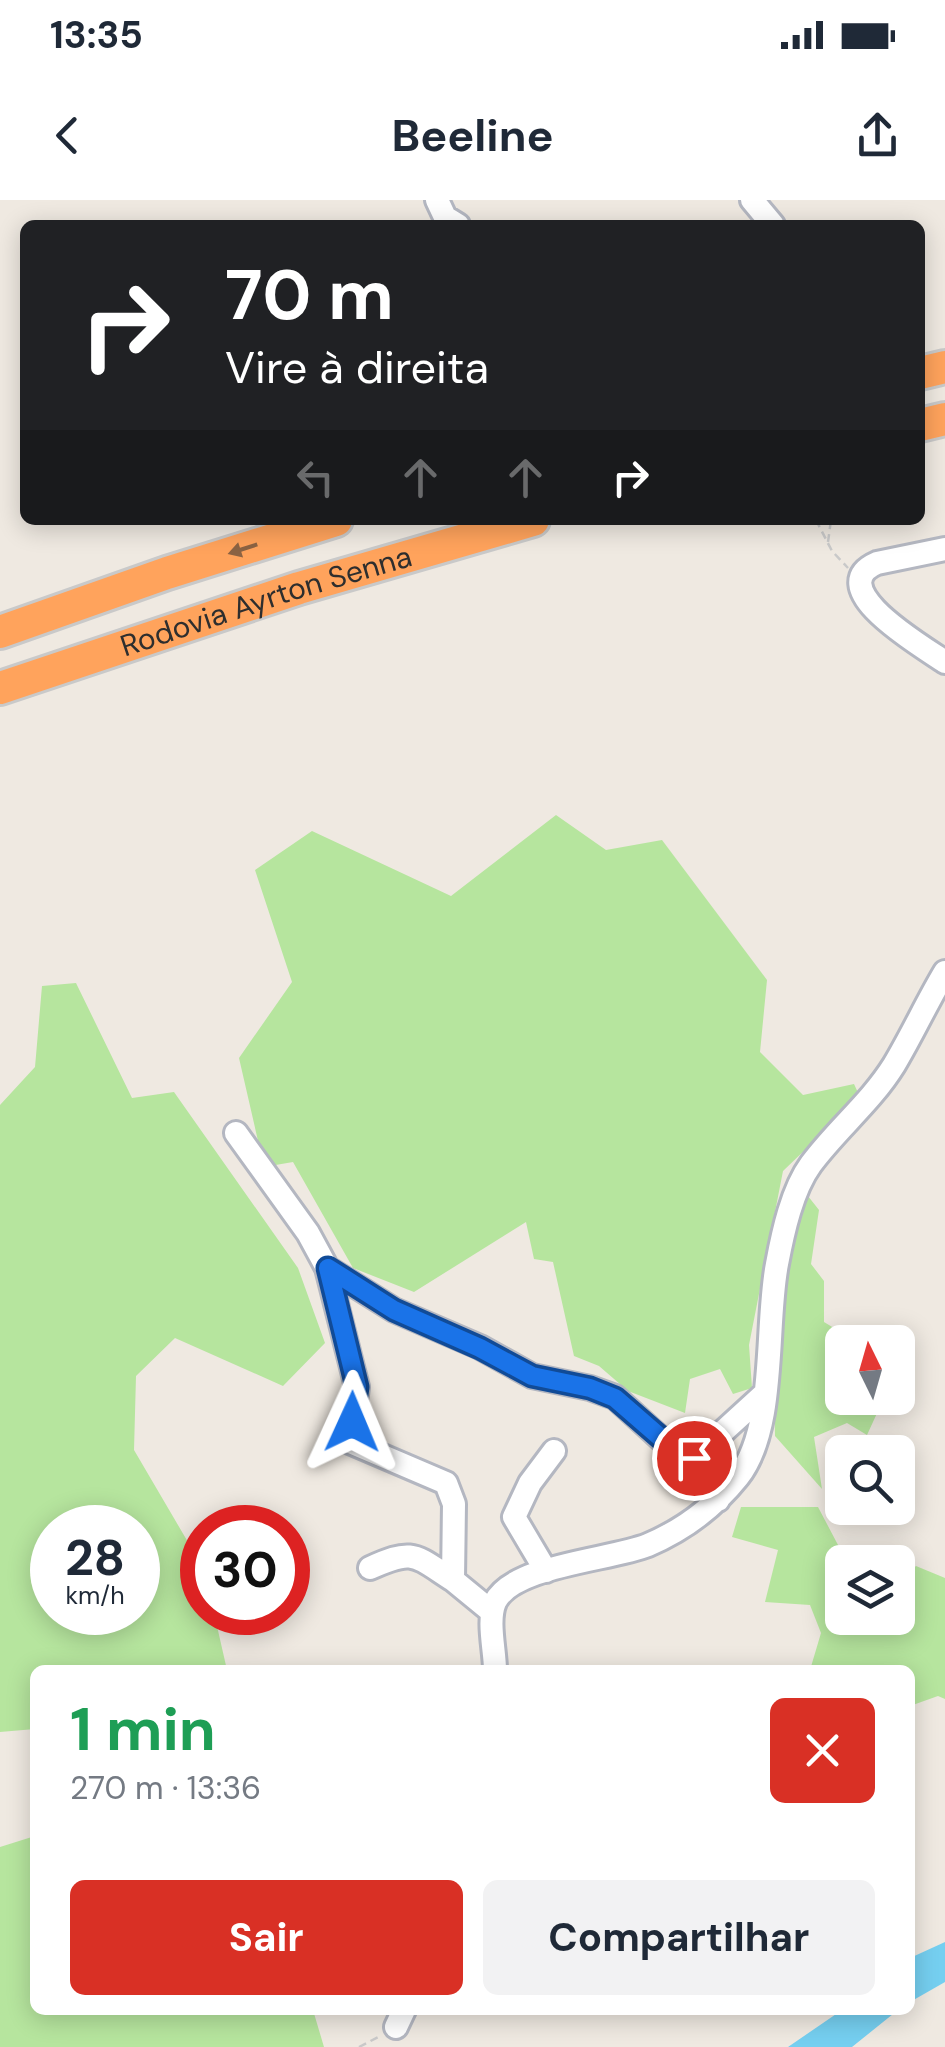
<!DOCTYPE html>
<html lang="pt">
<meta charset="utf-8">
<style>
body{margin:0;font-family:"DM Sans",sans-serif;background:#f2f2f3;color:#1f2937;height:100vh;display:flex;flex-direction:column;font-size:38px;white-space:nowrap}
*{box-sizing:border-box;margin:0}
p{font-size:32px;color:#747a83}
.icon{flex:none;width:55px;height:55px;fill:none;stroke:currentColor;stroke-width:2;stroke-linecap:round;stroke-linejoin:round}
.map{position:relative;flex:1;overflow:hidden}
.panel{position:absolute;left:30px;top:1465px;width:885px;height:350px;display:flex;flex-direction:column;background:#fff;border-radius:15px;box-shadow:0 5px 25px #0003}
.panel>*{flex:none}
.banner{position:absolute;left:20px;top:20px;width:905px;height:305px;border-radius:15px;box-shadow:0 5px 25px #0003;background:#202124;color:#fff;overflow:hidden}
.needle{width:65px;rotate:355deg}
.buttons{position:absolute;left:825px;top:1125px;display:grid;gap:20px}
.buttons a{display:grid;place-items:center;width:90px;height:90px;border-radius:15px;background:#fff;box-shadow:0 5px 25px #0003;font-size:50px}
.speed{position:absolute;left:30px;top:1305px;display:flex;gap:20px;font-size:50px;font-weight:700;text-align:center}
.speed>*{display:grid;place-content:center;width:130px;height:130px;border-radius:50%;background:#fff;box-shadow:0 5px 25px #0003;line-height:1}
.speed small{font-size:25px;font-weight:400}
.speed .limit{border:15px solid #d22;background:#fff;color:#111}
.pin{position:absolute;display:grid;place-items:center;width:85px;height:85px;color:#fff;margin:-42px;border:5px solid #fff;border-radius:50%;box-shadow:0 2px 10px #0007}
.me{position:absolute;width:110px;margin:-55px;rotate:1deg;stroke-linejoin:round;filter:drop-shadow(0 0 8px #0008)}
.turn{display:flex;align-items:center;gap:35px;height:210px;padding:0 40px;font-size:45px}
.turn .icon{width:130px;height:130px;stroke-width:2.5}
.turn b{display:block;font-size:70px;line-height:85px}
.lanes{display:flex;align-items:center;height:95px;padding:0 40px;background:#0003;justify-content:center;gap:50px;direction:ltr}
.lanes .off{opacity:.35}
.round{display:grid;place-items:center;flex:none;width:105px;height:105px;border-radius:15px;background:#f2f2f3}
.head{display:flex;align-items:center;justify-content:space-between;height:170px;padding:0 40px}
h1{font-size:60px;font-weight:700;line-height:75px;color:#1e9e55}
.primary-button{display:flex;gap:20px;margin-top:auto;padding:20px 40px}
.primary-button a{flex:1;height:115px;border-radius:15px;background:#d93025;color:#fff;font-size:40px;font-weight:700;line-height:115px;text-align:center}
.primary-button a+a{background:#f2f2f3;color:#1f2937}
.status{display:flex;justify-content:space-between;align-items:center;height:70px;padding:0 50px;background:#fff;direction:ltr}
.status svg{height:28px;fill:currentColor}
header{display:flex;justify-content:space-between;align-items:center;height:130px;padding:0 40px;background:#fff;font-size:45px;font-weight:700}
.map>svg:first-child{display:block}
.green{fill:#b6e59e;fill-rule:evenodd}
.water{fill:#75cff0}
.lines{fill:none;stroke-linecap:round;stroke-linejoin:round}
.minor-casing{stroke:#b4b7c1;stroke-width:28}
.highway-casing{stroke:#c9c9c9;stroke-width:38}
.path{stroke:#c9c9c9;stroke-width:2.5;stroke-dasharray:8 5;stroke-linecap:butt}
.minor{stroke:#fff;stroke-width:22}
.highway{stroke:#ffa35c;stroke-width:32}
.oneway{fill:#8c6343}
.route-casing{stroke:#114b97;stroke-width:25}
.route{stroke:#1a73e8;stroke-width:18}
.labels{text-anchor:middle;stroke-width:8;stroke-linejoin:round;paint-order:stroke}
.street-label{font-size:30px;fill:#2e2e2e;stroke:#fff}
</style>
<div class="status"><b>13:35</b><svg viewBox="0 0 49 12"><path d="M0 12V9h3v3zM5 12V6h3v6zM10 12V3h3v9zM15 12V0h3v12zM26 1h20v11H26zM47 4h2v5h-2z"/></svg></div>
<header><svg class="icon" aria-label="back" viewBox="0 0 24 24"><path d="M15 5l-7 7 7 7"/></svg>Beeline<svg class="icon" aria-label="share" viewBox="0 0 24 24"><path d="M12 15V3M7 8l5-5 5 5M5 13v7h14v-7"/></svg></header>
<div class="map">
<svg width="945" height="1847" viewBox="0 0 945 1847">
<rect width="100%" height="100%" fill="#efe9e1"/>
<path class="green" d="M556,615L606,650L662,640L767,780L760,852L803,895L854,884L860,897L783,971L749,1145L752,1188L733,1194L720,1169L690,1179L685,1213L628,1191L599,1166L574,1156L553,1062L534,1059L526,1022L414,1092L353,1068L293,962L264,967L239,858L292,782L255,670L312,631L451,696Z
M76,783L132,898L174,892L298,1068L325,1143L283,1186L175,1138L136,1176L134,1250L202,1366V1412L214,1413L227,1470H35V1529L0,1532V905L35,867L42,786ZM52,1328H138V1412H52Z
M804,991L819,1010L811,1064L824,1081V1122L857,1142H842V1198H884L867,1235L847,1223L814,1237L822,1289L775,1236L773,1129Z
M741,1307H818L847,1362H842V1418H898V1381L916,1366L945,1378V1499L938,1496L910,1506V1470H810L821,1433L810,1405L765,1402L778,1350L732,1337Z
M35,1636V1810H313L324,1847H0V1647Z"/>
<path class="water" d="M945,1742V1782L910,1802V1758Z
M842,1810H898L852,1847H788Z"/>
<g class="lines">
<g class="minor-casing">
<path id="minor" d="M437,0L445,17L458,25
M752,0L773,25
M945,349L877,363C820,388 925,448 945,462
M236,933L308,1033L327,1068L357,1187L350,1242L446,1283L454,1304L453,1380L492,1412
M327,1068L394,1110L480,1147L532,1176L590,1188L615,1197L661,1239L681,1253L694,1258L718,1300
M694,1258L763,1195
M370,1368C414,1348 414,1355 453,1380
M546,1371L514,1317L530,1283L554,1251
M495,1470C495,1450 487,1421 495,1402C513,1365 611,1360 648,1345C683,1330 714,1307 738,1277C777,1228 765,1125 777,1064C783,1032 792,990 811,964C837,929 871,902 894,865C912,835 927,802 945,772
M396,1827L404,1810"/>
</g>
<g class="highway-casing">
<g id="highway">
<path d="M920,173L945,167"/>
<path d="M920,225L945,219"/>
<path d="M0,432L167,373L336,320"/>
<path id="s1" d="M0,488L299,388L533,320"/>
</g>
</g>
<path class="path" d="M816,320L832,351L848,368
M841,320H848
M828,342L831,320
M359,1847L382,1835"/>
<use href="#minor" class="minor"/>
<use href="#highway" class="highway"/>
</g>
<defs><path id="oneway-solid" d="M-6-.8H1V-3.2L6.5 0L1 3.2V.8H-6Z" transform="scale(2.5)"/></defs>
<use class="oneway" href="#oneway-solid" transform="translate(243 349) rotate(162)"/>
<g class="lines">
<g class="route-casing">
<path id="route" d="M352,1222L357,1187L328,1068L394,1110L480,1148L532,1176L590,1188L615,1198L661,1238L680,1253L694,1258"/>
</g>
<use href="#route" class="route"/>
</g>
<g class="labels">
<g class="street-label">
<text dy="10" stroke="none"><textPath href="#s1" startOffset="280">Rodovia Ayrton Senna</textPath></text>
</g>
</g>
</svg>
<div class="buttons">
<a><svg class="needle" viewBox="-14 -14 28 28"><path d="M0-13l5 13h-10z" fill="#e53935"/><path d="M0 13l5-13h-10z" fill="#747a83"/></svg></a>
<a><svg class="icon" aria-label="search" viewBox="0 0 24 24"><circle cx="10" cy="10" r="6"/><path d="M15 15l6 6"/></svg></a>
<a><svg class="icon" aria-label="layers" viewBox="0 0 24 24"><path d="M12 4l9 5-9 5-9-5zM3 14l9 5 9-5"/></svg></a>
</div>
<div class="speed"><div>28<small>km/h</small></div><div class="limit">30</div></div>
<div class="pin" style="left:694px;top:1258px;background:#d93025"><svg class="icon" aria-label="arrive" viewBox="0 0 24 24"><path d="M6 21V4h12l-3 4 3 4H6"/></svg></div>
<svg class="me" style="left:352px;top:1222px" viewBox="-20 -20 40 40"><path d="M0-17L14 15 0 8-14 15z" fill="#1a73e8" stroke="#fff" stroke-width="4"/></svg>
<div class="banner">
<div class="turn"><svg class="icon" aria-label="right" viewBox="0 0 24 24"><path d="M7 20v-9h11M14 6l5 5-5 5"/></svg><div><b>70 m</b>Vire à direita</div></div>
<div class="lanes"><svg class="icon off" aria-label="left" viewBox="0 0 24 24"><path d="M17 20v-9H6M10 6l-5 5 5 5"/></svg><svg class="icon off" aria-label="ahead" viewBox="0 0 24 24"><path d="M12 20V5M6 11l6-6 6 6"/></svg><svg class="icon off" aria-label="ahead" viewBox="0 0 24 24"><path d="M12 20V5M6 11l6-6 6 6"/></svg><svg class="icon" aria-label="right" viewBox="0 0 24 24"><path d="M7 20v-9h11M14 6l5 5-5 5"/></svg></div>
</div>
<section class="panel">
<div class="head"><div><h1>1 min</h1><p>270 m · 13:36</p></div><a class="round" style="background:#d93025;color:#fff"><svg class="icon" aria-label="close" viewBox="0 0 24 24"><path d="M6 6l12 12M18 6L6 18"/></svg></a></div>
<div class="primary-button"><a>Sair</a><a>Compartilhar</a></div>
</section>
</div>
